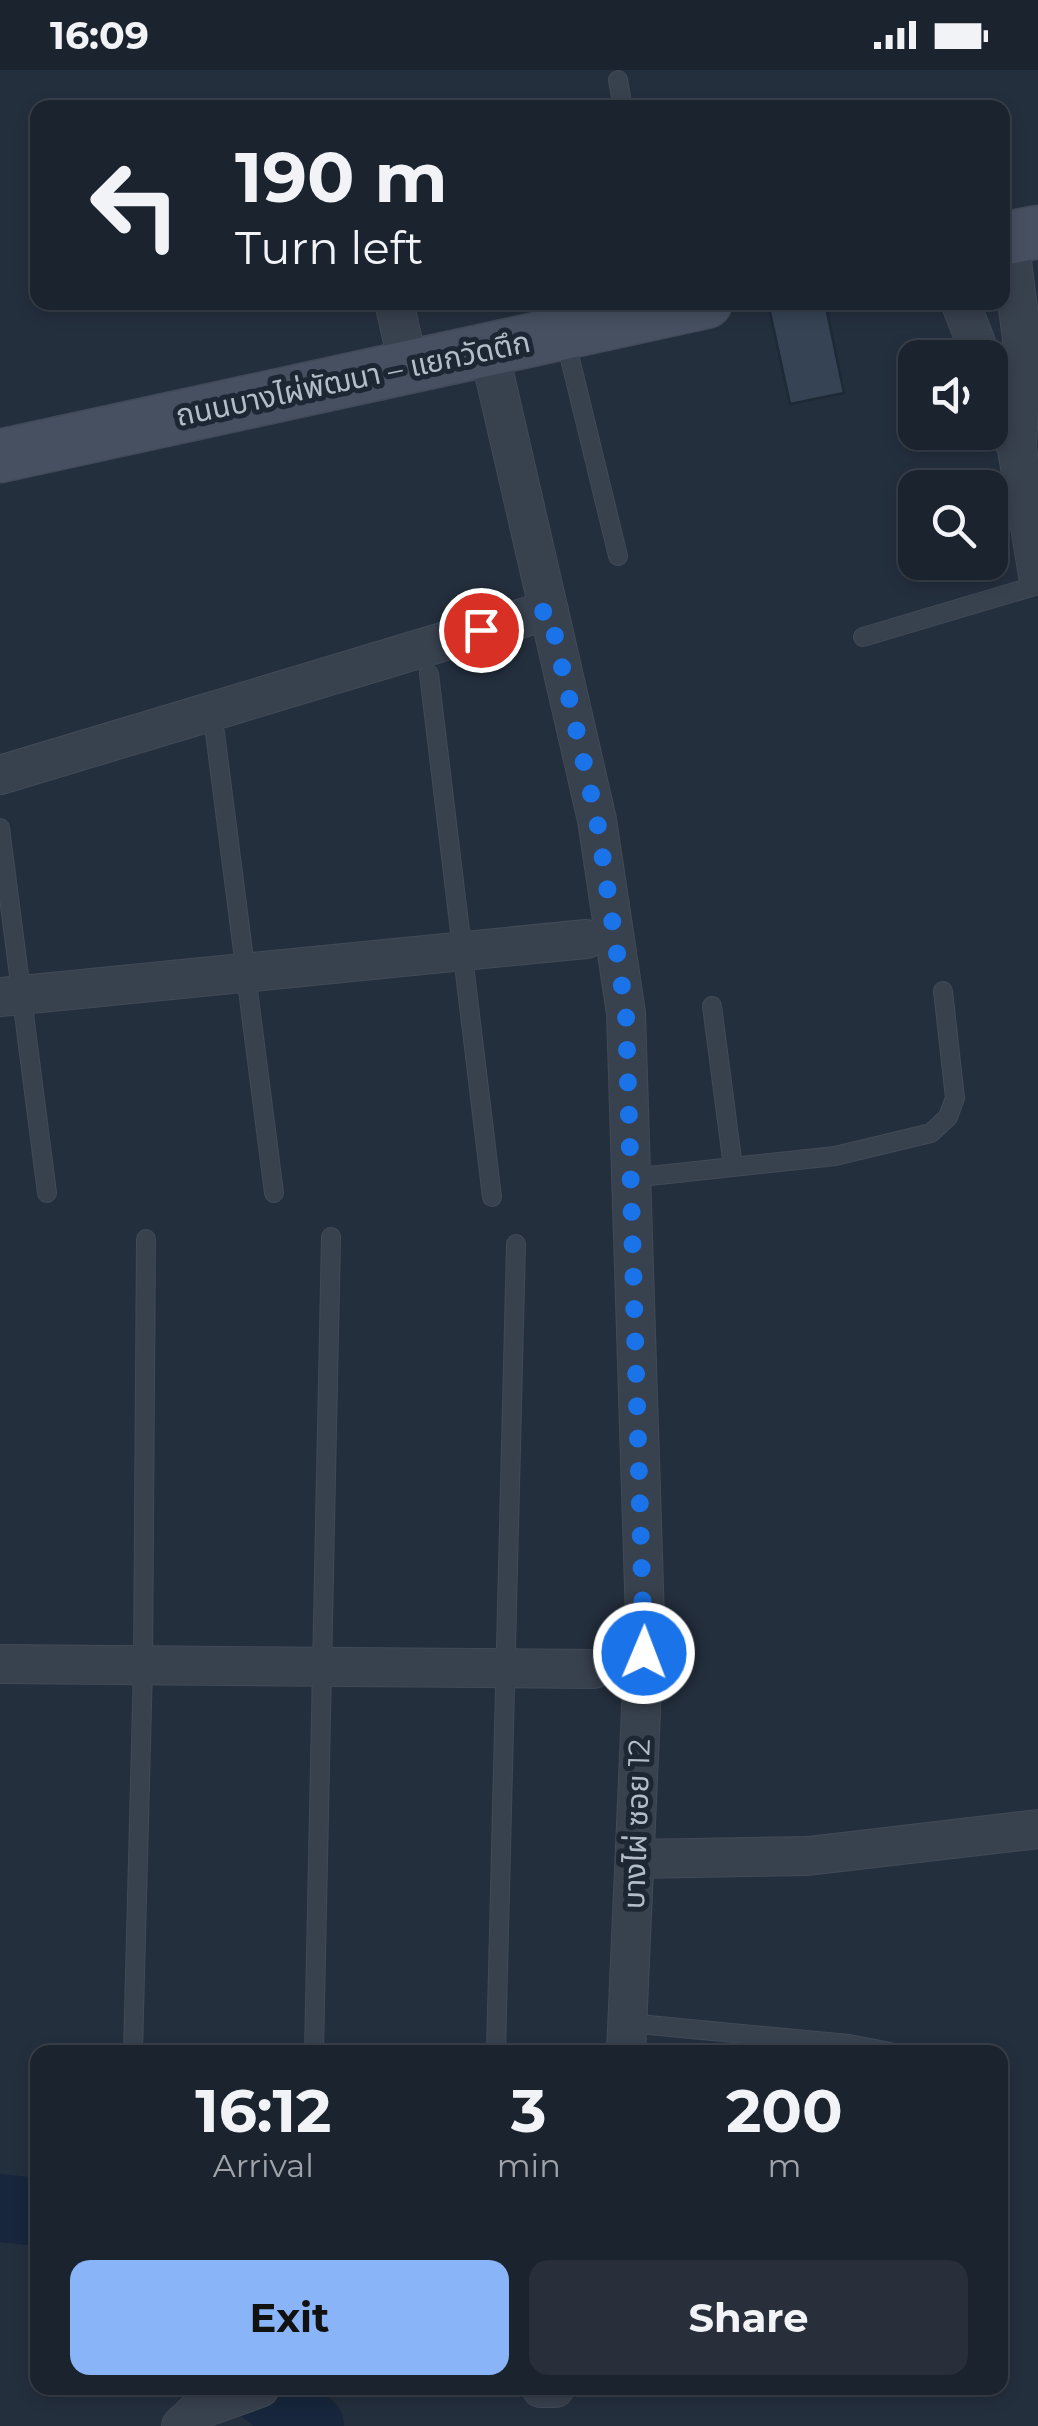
<!DOCTYPE html>
<meta charset="utf-8">
<style>
body{margin:0;font-family:Montserrat,"Noto Sans Thai",sans-serif;background:#282f3a;color:#f1f3f6;height:100vh;display:flex;flex-direction:column;font-size:38px;white-space:nowrap}
*{box-sizing:border-box;margin:0}
p{font-size:32px;color:#a0a4aa}
.icon{flex:none;width:55px;height:55px;fill:none;stroke:currentColor;stroke-width:2;stroke-linecap:round;stroke-linejoin:round}
.map{position:relative;flex:1;overflow:hidden}
.side{position:absolute;left:30px;top:1975px;width:978px;height:350px;display:flex;flex-direction:column;background:#1b232e;border-radius:20px;box-shadow:0 5px 15px #0003,0 0 0 2px #39404a}
.side>*{flex:none}
.banner{position:absolute;left:30px;top:30px;width:980px;height:210px;border-radius:20px;box-shadow:0 5px 15px #0003,0 0 0 2px #39404a;background:#1b232e;color:#f1f3f6;overflow:hidden}
.fabs{position:absolute;left:898px;top:270px;display:grid;gap:20px}
.fabs a{display:grid;place-items:center;width:110px;height:110px;border-radius:20px;background:#1b232e;box-shadow:0 5px 15px #0003,0 0 0 2px #39404a;font-size:50px}
.pin{position:absolute;display:grid;place-items:center;width:85px;height:85px;color:#fff;margin:-42px;border:5px solid #fff;border-radius:50%;box-shadow:0 2px 10px #0007}
.me{position:absolute;width:110px;margin:-55px;rotate:1deg;stroke-linejoin:round;filter:drop-shadow(0 0 8px #0008)}
.turn{display:flex;align-items:center;gap:35px;height:210px;padding:0 40px;font-size:45px}
.turn .icon{width:130px;height:130px;stroke-width:2.5}
.turn b{display:block;font-size:70px;line-height:85px}
.eta{display:flex;justify-content:space-evenly;align-items:center;height:170px;text-align:center}
.eta b{font-size:60px;font-weight:700;line-height:70px}
.primary-button{display:flex;gap:20px;margin-top:auto;padding:20px 40px}
.primary-button a{flex:1;height:115px;border-radius:20px;background:#8ab4f8;color:#111;font-size:40px;font-weight:700;line-height:115px;text-align:center}
.primary-button a+a{background:#282f3a;color:#f1f3f6}
.status{display:flex;justify-content:space-between;align-items:center;height:70px;padding:0 50px;background:#1b232e;direction:ltr}
.status svg{height:28px;fill:currentColor}
.map>svg:first-child{display:block}
.lines{fill:none;stroke-linecap:round;stroke-linejoin:round}
.river{stroke:#17263c;stroke-width:68}
.building{fill:#364354;stroke:#1f2835;stroke-width:2.5}
.lane-casing{stroke:#414a57;stroke-width:20}
.street-casing{stroke:#414a57;stroke-width:40}
.secondary-casing{stroke:#414a57;stroke-width:55}
.lane{stroke:#38414e;stroke-width:18}
.street{stroke:#38414e;stroke-width:38}
.secondary{stroke:#465061;stroke-width:52}
.route{stroke:#1a73e8;stroke-width:18;stroke-dasharray:0 32.4}
.labels{text-anchor:middle;stroke-width:10;stroke-linejoin:round;paint-order:stroke}
.street-label{font-size:30px;fill:#b4bcc9;stroke:#1d2633}
</style>
<div class="status"><b>16:09</b><svg viewBox="0 0 49 12"><path d="M0 12V9h3v3zM5 12V6h3v6zM10 12V3h3v9zM15 12V0h3v12zM26 1h20v11H26zM47 4h2v5h-2z"/></svg></div>
<div class="map">
<svg width="1038" height="2356" viewBox="0 0 1038 2356">
<rect width="100%" height="100%" fill="#242f3e"/>
<g class="lines">
<path class="river" d="M0,2138L38,2142
M260,2318L310,2356"/>
</g>
<path class="building" d="M794,232H825L844,323L790,334L769,238Z"/>
<g class="lines">
<g class="lane-casing">
<path id="lane" d="M618,10L623,38
M565,268L618,486
M863,567L1038,515
M429,604L492,1127
M215,663L274,1123
M0,758L47,1123
M712,936L733,1097
M631,1108L835,1086L931,1063L948,1047L955,1028L943,921
M628,1953L849,1974L890,1982
M133,1982L143,1597L146,1169
M314,1982L331,1167
M496,1982L516,1174"/>
</g>
<g class="street-casing">
<path id="street" d="M1009,168L1022,269L1017,379
M394,232L409,298
M960,232L982,288
M489,281L597,750L626,943L645,1549L626,1982
M990,309L1017,379L1038,505
M0,705L549,540
M0,927L586,869
M0,1594L594,1599
M635,1789L808,1786L1038,1759
M541,2318H555
M181,2356L198,2340L260,2318"/>
</g>
<g class="secondary-casing">
<path id="secondary" d="M1002,169L1038,162
M0,386L706,232"/>
</g>
<use href="#lane" class="lane"/>
<use href="#street" class="street"/>
<use href="#secondary" class="secondary"/>
</g>
<g class="lines">
<path class="route" d="M481,560L549,540L597,750L626,943L644,1583"/>
</g>
<g class="labels">
<g class="street-label">
<text transform="translate(353 309) rotate(-12)" y="10">ถนนบางไผ่พัฒนา – แยกวัดตึก</text>
<text transform="translate(637 1754) rotate(-88)" y="10">บางไผ่ ซอย 12</text>
</g>
</g>
</svg>
<div class="fabs">
<a><svg class="icon" aria-label="sound" viewBox="0 0 24 24"><path d="M4 9h4l5-4v14l-5-4H4zM17 9q2 3 0 6"/></svg></a>
<a><svg class="icon" aria-label="search" viewBox="0 0 24 24"><circle cx="10" cy="10" r="6"/><path d="M15 15l6 6"/></svg></a>
</div>
<div class="pin" style="left:481px;top:560px;background:#d93025"><svg class="icon" aria-label="arrive" viewBox="0 0 24 24"><path d="M6 21V4h12l-3 4 3 4H6"/></svg></div>
<svg class="me" style="left:644px;top:1583px" viewBox="-20 -20 40 40"><circle r="17" fill="#1a73e8" stroke="#fff" stroke-width="3"/><path d="M0-11L8 9 0 5-8 9z" fill="#fff"/></svg>
<div class="banner">
<div class="turn"><svg class="icon" aria-label="left" viewBox="0 0 24 24"><path d="M17 20v-9H6M10 6l-5 5 5 5"/></svg><div><b>190 m</b>Turn left</div></div>
</div>
<section class="side">
<div class="eta">
<div><b>16:12</b><p>Arrival</p></div>
<div><b>3</b><p>min</p></div>
<div><b>200</b><p>m</p></div>
</div>
<div class="primary-button"><a>Exit</a><a>Share</a></div>
</section>
</div>
